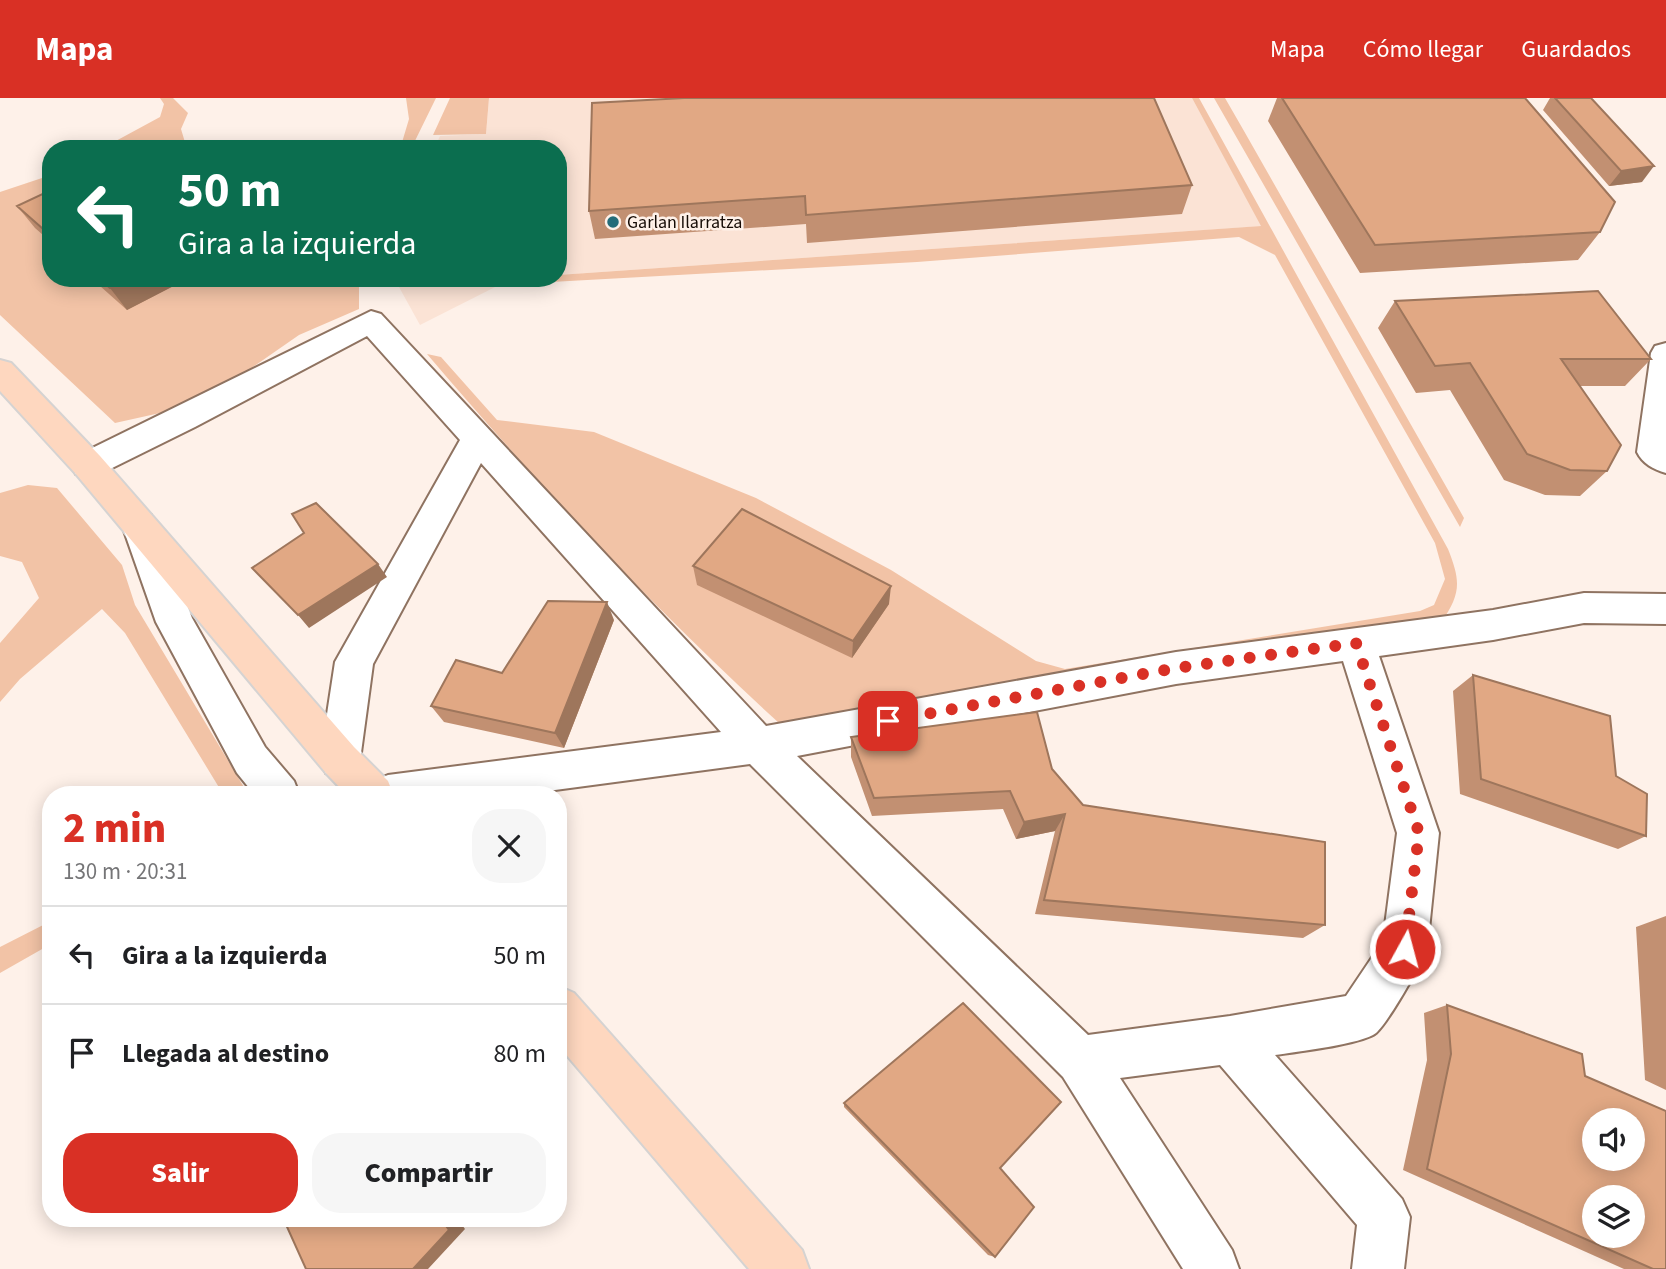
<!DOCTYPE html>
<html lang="es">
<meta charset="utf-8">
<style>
body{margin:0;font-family:"Source Sans 3",sans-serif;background:#f6f6f6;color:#202124;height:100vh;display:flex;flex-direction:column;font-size:26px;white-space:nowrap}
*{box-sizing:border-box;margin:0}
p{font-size:23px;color:#757577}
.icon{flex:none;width:38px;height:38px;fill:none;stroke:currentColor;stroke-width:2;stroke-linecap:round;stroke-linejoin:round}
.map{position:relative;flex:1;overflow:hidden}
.side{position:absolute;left:42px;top:688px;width:525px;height:441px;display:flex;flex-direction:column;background:#fff;border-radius:28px;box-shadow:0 4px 18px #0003}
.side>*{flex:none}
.guide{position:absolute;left:42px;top:42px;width:525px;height:147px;border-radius:28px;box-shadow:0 4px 18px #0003;background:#0b6e4f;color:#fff;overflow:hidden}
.tools{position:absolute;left:1582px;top:1010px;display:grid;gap:14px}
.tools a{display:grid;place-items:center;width:63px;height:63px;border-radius:50%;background:#fff;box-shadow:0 4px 18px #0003;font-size:35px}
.pin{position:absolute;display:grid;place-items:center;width:60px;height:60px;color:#fff;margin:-30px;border-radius:14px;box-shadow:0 4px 10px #0006}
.me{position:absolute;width:77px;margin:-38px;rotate:7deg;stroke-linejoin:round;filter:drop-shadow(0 0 5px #0008)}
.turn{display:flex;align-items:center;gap:24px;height:147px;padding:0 21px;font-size:32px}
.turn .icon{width:91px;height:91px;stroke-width:2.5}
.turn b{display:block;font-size:49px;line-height:60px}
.round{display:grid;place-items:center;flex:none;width:74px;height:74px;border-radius:28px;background:#f6f6f6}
.headline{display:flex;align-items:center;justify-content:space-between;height:119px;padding:0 21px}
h1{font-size:42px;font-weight:800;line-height:52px;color:#d93025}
.action{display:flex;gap:14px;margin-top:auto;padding:14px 21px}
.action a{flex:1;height:80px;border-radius:28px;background:#d93025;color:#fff;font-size:28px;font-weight:800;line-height:80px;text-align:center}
.action a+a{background:#f6f6f6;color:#202124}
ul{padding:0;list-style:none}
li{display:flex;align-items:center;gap:21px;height:98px;padding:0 21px;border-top:2px solid #e0e0e0}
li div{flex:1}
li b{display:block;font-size:26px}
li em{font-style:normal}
header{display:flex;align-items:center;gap:42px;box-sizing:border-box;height:98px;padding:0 35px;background:#d93025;color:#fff}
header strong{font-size:33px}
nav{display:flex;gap:38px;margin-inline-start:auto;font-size:24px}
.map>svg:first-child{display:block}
.built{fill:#fbe3d5}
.green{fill:#f2c3a6}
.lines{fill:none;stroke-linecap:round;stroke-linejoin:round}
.minor-casing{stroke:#8f7361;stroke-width:4}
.major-casing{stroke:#d5d3d2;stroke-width:4}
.minor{fill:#fff;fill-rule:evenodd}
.major{fill:#fed7bf;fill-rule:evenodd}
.wall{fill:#c29072}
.shaded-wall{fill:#9e765c}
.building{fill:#e1a884;stroke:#9e765c;stroke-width:2;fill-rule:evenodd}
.route{stroke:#d93025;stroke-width:12;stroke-dasharray:0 21.6}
.poi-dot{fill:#246c79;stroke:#fef1e9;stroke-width:2.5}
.labels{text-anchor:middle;stroke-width:5;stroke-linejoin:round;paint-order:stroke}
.far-poi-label{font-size:18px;fill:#150b05;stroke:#fef1e9;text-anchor:start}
</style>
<header>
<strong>Mapa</strong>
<nav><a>Mapa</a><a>Cómo llegar</a><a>Guardados</a></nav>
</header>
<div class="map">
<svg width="1666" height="1171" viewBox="0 0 1666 1171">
<rect width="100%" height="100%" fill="#fef1e9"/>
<path class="built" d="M489,0H1192L1262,128L558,177V51H434L440,38L486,36Z
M394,180H513L420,227Z"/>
<path class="green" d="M160,0H173L188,15L181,31L187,51H101L160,19L164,6Z
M406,0H436L411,51H400L409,21Z
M450,0H489L486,36L433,37Z
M1192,0H1199L1448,451C1461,484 1461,495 1441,525L779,625C654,511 537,385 427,256L441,259L497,322L594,334L756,400L891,472L1036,563L1065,571L1420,513L1434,507L1445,481L1435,445L1275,157L1239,139L917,164L551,184L508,181L558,180V177L1261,128Z
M1214,0H1225L1244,33L1464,420L1460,429Z
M51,77V180H359V211L299,237L247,273L239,286L196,307L115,325L0,217V94Z
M28,387L57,390L122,467L135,507L248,696H223L125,535L102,511L20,581L0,604V545L39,500L22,464L0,458V395Z
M51,823V846L0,875V849Z"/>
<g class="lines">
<g class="minor-casing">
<path id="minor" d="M371,213L381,216L766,628L1176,554L1493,512L1584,495L1666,496V526L1584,525L1493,542L1379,558L1439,735L1427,851C1420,868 1389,923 1376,935C1363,946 1295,954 1275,957L1402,1101L1410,1119L1404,1171H1352L1357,1127L1220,967L1120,980L1232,1152L1239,1171H1183L1063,979L750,666L525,696H368L373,683L388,677L721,634L481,365L373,566L360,662L354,675L340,680L326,675L320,662L335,564L460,342L367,238L195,329L100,376L88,379L76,376L71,367L76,358ZM1343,563L1397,735L1383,843L1346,898L1230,918L1088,937L797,658L1176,586Z
M1666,245V375C1653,371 1643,366 1637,354L1651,255L1655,248Z
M139,413L151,417L192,520L265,649L294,683L299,696H254L237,675L156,524L122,427L127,417Z"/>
</g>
<g class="major-casing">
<path id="major" d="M0,262L11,265L100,358L354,649L388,683L393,696H346L326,675L76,376L0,293Z
M558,888L574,895L802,1152L809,1171H749L558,947Z"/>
</g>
<use href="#minor" class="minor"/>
<use href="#major" class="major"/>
</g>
<path class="wall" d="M1277,0H1525L1600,134L1578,162L1360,175L1268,23Z
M1550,0H1591L1642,84L1609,88L1543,12Z
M592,5L1192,87L1182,116L807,145L806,126L595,141L589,113Z
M51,92V144L35,130L17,108Z
M91,180H189L127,212Z
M1395,203L1651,261L1625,288H1580L1607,373L1580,398L1545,397L1504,382L1450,292L1416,295L1378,230Z
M693,468L889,506L852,560L697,487Z
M614,522L564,650L444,624L431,608Z
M1473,577L1616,678L1646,738L1618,751L1460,696L1453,593Z
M851,639L1052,671L1083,707L1325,827L1303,840L1035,816L1055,733L1016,741L1003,711L872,718L851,659Z
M1666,818V992L1645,982L1636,829Z
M1447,907L1585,978L1666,1171H1624L1403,1072L1427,962L1424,915Z
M844,1005L1000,1070L995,1159L988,1157L844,1009Z"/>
<path class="shaded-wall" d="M1654,68L1642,84L1609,88L1621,73Z
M129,180H189L127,212L110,190Z
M378,466L387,479L309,530L298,517Z
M891,488L889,506L852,560L853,543Z
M607,504L614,522L564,650L555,635Z
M1065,716L1055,733L1016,741L1024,724Z
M440,1120H457L465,1131L428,1171H413Z"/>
<path class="building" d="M684,0H1154L1192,87L806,117L805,98L589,113L592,5Z
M1282,0H1525L1615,104L1600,134L1375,147Z
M1555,0H1591L1654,68L1621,73Z
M51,92V138L17,108Z
M99,180H129L110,190Z
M1598,193L1651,261H1561L1621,347L1607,373L1570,372L1527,356L1470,265L1435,268L1395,203Z
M316,405L378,466L298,517L252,470L304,435L292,416Z
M742,411L891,488L853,543L693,468Z
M548,503L607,504L555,635L431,608L456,562L502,575Z
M1473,577L1610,618L1616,678L1647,696L1646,738L1481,681Z
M1037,614L1052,671L1083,707L1325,744V827L1044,802L1065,716L1024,724L1010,693L874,700L851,639Z
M963,905L1061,1004L1000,1070L1034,1109L995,1159L844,1005Z
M1447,907L1582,956L1585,978L1666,1013V1171H1653L1427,1071L1451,956ZM1594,1022H1633V1060H1594ZM1594,1099H1633V1138H1594Z
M283,1120H440L449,1132L413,1171H306Z"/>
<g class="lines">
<path class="route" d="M888,623L1176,570L1356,545L1419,735L1405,851"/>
</g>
<circle class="poi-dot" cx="613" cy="124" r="7"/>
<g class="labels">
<g class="far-poi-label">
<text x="627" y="130">Garlan Ilarratza</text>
</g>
</g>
</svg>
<div class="tools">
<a><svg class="icon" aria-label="sound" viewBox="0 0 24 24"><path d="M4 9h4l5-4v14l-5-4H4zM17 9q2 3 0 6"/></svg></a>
<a><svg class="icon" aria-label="layers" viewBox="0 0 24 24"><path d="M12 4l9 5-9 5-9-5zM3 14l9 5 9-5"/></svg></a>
</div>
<div class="pin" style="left:888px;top:623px;background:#d93025"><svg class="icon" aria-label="arrive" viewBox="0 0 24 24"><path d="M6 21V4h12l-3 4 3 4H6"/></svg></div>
<svg class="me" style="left:1405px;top:851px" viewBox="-20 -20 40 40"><circle r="17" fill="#d93025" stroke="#fff" stroke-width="3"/><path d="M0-11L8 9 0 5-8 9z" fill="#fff"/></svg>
<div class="guide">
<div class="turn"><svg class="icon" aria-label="left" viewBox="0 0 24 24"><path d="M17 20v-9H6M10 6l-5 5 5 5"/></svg><div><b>50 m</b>Gira a la izquierda</div></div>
</div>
<section class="side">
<div class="headline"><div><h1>2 min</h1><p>130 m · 20:31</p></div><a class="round"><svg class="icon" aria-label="close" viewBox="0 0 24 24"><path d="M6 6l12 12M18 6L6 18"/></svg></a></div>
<ul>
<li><svg class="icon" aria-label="left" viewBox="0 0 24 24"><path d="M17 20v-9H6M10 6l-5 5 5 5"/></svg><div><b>Gira a la izquierda</b></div><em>50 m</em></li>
<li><svg class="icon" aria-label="arrive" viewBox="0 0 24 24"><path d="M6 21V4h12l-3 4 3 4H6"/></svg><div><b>Llegada al destino</b></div><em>80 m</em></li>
</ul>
<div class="action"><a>Salir</a><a>Compartir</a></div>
</section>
</div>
